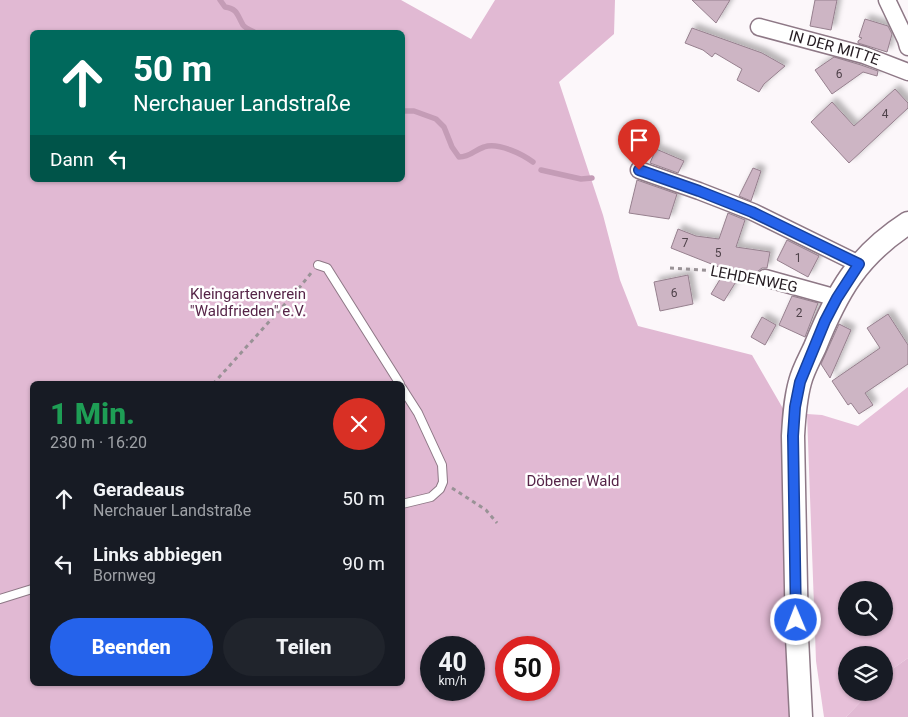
<!DOCTYPE html>
<html lang="de">
<meta charset="utf-8">
<style>
body{margin:0;font-family:Roboto,sans-serif;background:#20242c;color:#f1f3f6;height:100vh;display:flex;flex-direction:column;font-size:19px;white-space:nowrap}
*{box-sizing:border-box;margin:0}
p{font-size:16px;color:#9ea1a6}
.icon{flex:none;width:28px;height:28px;fill:none;stroke:currentColor;stroke-width:2;stroke-linecap:round;stroke-linejoin:round}
.map{position:relative;flex:1;overflow:hidden}
.panel{position:absolute;left:30px;top:381px;width:375px;height:305px;display:flex;flex-direction:column;background:#171b24;border-radius:8px;box-shadow:0 1px 4px #0004}
.panel>*{flex:none}
.hud{position:absolute;left:30px;top:30px;width:375px;height:152px;border-radius:8px;box-shadow:0 1px 4px #0004;background:#00695c;color:#fff;overflow:hidden}
.buttons{position:absolute;left:838px;top:581px;display:grid;gap:10px}
.buttons a{display:grid;place-items:center;width:55px;height:55px;border-radius:50%;background:#171b24;box-shadow:0 1px 4px #0004;font-size:25px}
.speed{position:absolute;left:420px;top:636px;display:flex;gap:10px;font-size:25px;font-weight:700;text-align:center}
.speed>*{display:grid;place-content:center;width:65px;height:65px;border-radius:50%;background:#171b24;box-shadow:0 1px 4px #0004;line-height:1}
.speed small{font-size:12px;font-weight:400}
.speed .limit{border:8px solid #d22;background:#fff;color:#111}
.pin{position:absolute;display:grid;place-items:center;width:42px;height:42px;color:#fff;margin:-51px -21px;border-radius:50% 50% 50% 0;rotate:-45deg;box-shadow:0 0 5px #0007}
.pin .icon{rotate:45deg}
.me{position:absolute;width:55px;margin:-28px;rotate:359deg;stroke-linejoin:round;filter:drop-shadow(0 0 4px #0008)}
.turn{display:flex;align-items:center;gap:18px;height:105px;padding:0 20px;font-size:22px}
.turn .icon{width:65px;height:65px;stroke-width:2.5}
.turn b{display:block;font-size:35px;line-height:42px}
.then{display:flex;align-items:center;height:48px;padding:0 20px;background:#0003;gap:10px;font-size:19px}
.round{display:grid;place-items:center;flex:none;width:52px;height:52px;border-radius:26px;background:#20242c}
.head{display:flex;align-items:center;justify-content:space-between;height:85px;padding:0 20px}
h1{font-size:30px;font-weight:800;line-height:38px;color:#1e9e55}
.cta{display:flex;gap:10px;margin-top:auto;padding:10px 20px}
.cta a{flex:1;height:58px;border-radius:30px;background:#2563eb;color:#fff;font-size:20px;font-weight:800;line-height:58px;text-align:center}
.cta a+a{background:#20242c;color:#f1f3f6}
ul{padding:0;list-style:none}
li{display:flex;align-items:center;gap:15px;height:65px;padding:0 20px}
li div{flex:1}
li b{display:block;font-size:19px}
li em{font-style:normal}
.map>svg:first-child{display:block}
.green{fill:#e7c0d9;fill-rule:evenodd}
.forest{fill:#e1b9d3;fill-rule:evenodd}
.lines{fill:none;stroke-linecap:round;stroke-linejoin:round}
.stream{stroke:#c49cb6;stroke-width:5.5}
.building{fill:#cdb5c4;stroke:#96808e;filter:url(#shadow)}
.lane-casing{stroke:#8e7886;stroke-width:10}
.street-casing{stroke:#8e7886;stroke-width:19}
.secondary-casing{stroke:#8e7886;stroke-width:25}
.path{stroke:#999296;stroke-width:3;stroke-dasharray:4 4;stroke-linecap:butt}
.lane{stroke:#fff;stroke-width:8}
.street{stroke:#fff;stroke-width:16}
.secondary{stroke:#fff;stroke-width:22}
.route-casing{stroke:#184099;stroke-width:12}
.route{stroke:#2563eb;stroke-width:9}
.labels{text-anchor:middle;stroke-width:5;stroke-linejoin:round;paint-order:stroke}
.number-label{font-size:12px;fill:#4f424a}
.street-label{font-size:15px;fill:#251c22;stroke:#fff}
.park-label{font-size:15px;fill:#562548;stroke:#fff}
</style>
<div class="map">
<svg width="908" height="717" viewBox="0 0 908 717">
<defs>
<filter id="shadow"><feDropShadow dx="4.5" dy="-4.5" stdDeviation="2.5" flood-color="#0004"/></filter>
</defs>
<rect width="100%" height="100%" fill="#fcf7fa"/>
<path class="green" d="M908,387V658L891,670L884,677V655H846V692L869,693L846,717H824L816,661L807,414L822,415L858,426ZM846,590H884V628H846Z"/>
<path class="forest" d="M0,0H401L471,39L495,0H615L614,34L559,82L603,215L620,280L638,326L752,355L785,412L791,717H0ZM32,32H402V180H32ZM32,384H402V684H32ZM431,648H474V690H431ZM506,648H549V690H506Z
M908,658V717H846L869,693L884,692V677L891,670Z"/>
<g class="lines">
<path class="stream" d="M220,0L225,7C238,9 237,15 243,25C245,28 250,30 254,32
M402,111H414L436,119L444,127L452,147L459,157C471,157 474,150 484,147C498,142 522,154 533,162
M541,170L581,179L592,178"/>
</g>
<path class="building" d="M692,0H730L716,23Z
M815,0H837L831,30L810,26Z
M865,19L888,26L892,34L887,52L858,43V41L862,38L859,37Z
M692,28L762,53L785,66L764,84L759,92L737,80L742,69L715,53L712,57L703,50L685,43Z
M834,57L861,65L878,71L877,76L863,72L832,94L815,70Z
M895,89L908,103V108L849,163L811,122L832,102L854,126Z
M656,149L684,161L678,173L650,163Z
M753,168L761,171L751,201L739,196Z
M637,180L677,194L669,219L629,213Z
M728,213L745,220L736,247L770,252L767,268H762L758,271L756,274L742,272L724,301L711,294L727,268L719,267L671,248L678,229L696,236L719,239Z
M787,240L819,256L808,277L777,260Z
M688,275L693,304L660,311L654,282Z
M792,296L818,303L805,337L779,325Z
M888,314L908,345V364L865,393L873,405L859,414L851,403L848,405L832,381L880,348L867,328Z
M762,317L776,325L765,345L751,337Z
M839,324L851,330L830,378L821,364Z"/>
<g class="lines">
<g class="lane-casing">
<path id="lane" d="M318,265L327,268L400,384
M402,388L418,413L442,465L443,482L440,489L431,497L402,504
M0,599L32,589"/>
</g>
<g class="street-casing">
<g id="street">
<path d="M887,0L906,40L908,47"/>
<path id="s1" d="M759,27L864,55L908,72"/>
<path d="M639,170L699,191L753,212L859,264"/>
<path d="M765,278L837,298"/>
</g>
</g>
<g class="secondary-casing">
<path id="secondary" d="M801,717L797,637L793,436C794,418 795,400 800,382C803,370 810,358 815,347C837,292 857,256 908,223"/>
</g>
<path class="path" d="M670,268L718,271L748,276
M213,384L295,293L311,273
M452,488L486,510L497,523"/>
<use href="#lane" class="lane"/>
<use href="#street" class="street"/>
<use href="#secondary" class="secondary"/>
</g>
<g class="lines">
<g class="route-casing">
<path id="route" d="M639,170L699,191L752,212L859,264L837,298L825,321L800,382L795,407L793,436L796,620"/>
</g>
<use href="#route" class="route"/>
</g>
<g class="labels">
<g class="number-label">
<text x="839" y="78">6</text>
<text x="885" y="118">4</text>
<text x="685" y="247">7</text>
<text x="718" y="257">5</text>
<text x="798" y="262">1</text>
<text x="674" y="297">6</text>
<text x="799" y="317">2</text>
</g>
<g class="street-label">
<text dy="5" stroke="none"><textPath href="#s1" startOffset="78">IN DER MITTE</textPath></text>
<text transform="translate(754 279) rotate(11)" y="5">LEHDENWEG</text>
</g>
<g class="park-label">
<text x="248" y="299">Kleingartenverein<tspan x="248" dy="17">"Waldfrieden" e.V.</tspan></text>
<text x="573" y="486">Döbener Wald</text>
</g>
</g>
</svg>
<div class="buttons">
<a><svg class="icon" aria-label="search" viewBox="0 0 24 24"><circle cx="10" cy="10" r="6"/><path d="M15 15l6 6"/></svg></a>
<a><svg class="icon" aria-label="layers" viewBox="0 0 24 24"><path d="M12 4l9 5-9 5-9-5zM3 14l9 5 9-5"/></svg></a>
</div>
<div class="speed"><div>40<small>km/h</small></div><div class="limit">50</div></div>
<div class="pin" style="left:639px;top:170px;background:#d93025"><svg class="icon" aria-label="arrive" viewBox="0 0 24 24"><path d="M6 21V4h12l-3 4 3 4H6"/></svg></div>
<svg class="me" style="left:796px;top:620px" viewBox="-20 -20 40 40"><circle r="17" fill="#2563eb" stroke="#fff" stroke-width="3"/><path d="M0-11L8 9 0 5-8 9z" fill="#fff"/></svg>
<div class="hud">
<div class="turn"><svg class="icon" aria-label="ahead" viewBox="0 0 24 24"><path d="M12 20V5M6 11l6-6 6 6"/></svg><div><b>50 m</b>Nerchauer Landstraße</div></div>
<div class="then">Dann<svg class="icon" aria-label="left" viewBox="0 0 24 24"><path d="M17 20v-9H6M10 6l-5 5 5 5"/></svg></div>
</div>
<section class="panel">
<div class="head"><div><h1>1 Min.</h1><p>230 m · 16:20</p></div><a class="round" style="background:#d93025;color:#fff"><svg class="icon" aria-label="close" viewBox="0 0 24 24"><path d="M6 6l12 12M18 6L6 18"/></svg></a></div>
<ul>
<li><svg class="icon" aria-label="ahead" viewBox="0 0 24 24"><path d="M12 20V5M6 11l6-6 6 6"/></svg><div><b>Geradeaus</b><p>Nerchauer Landstraße</p></div><em>50 m</em></li>
<li><svg class="icon" aria-label="left" viewBox="0 0 24 24"><path d="M17 20v-9H6M10 6l-5 5 5 5"/></svg><div><b>Links abbiegen</b><p>Bornweg</p></div><em>90 m</em></li>
</ul>
<div class="cta"><a>Beenden</a><a>Teilen</a></div>
</section>
</div>
